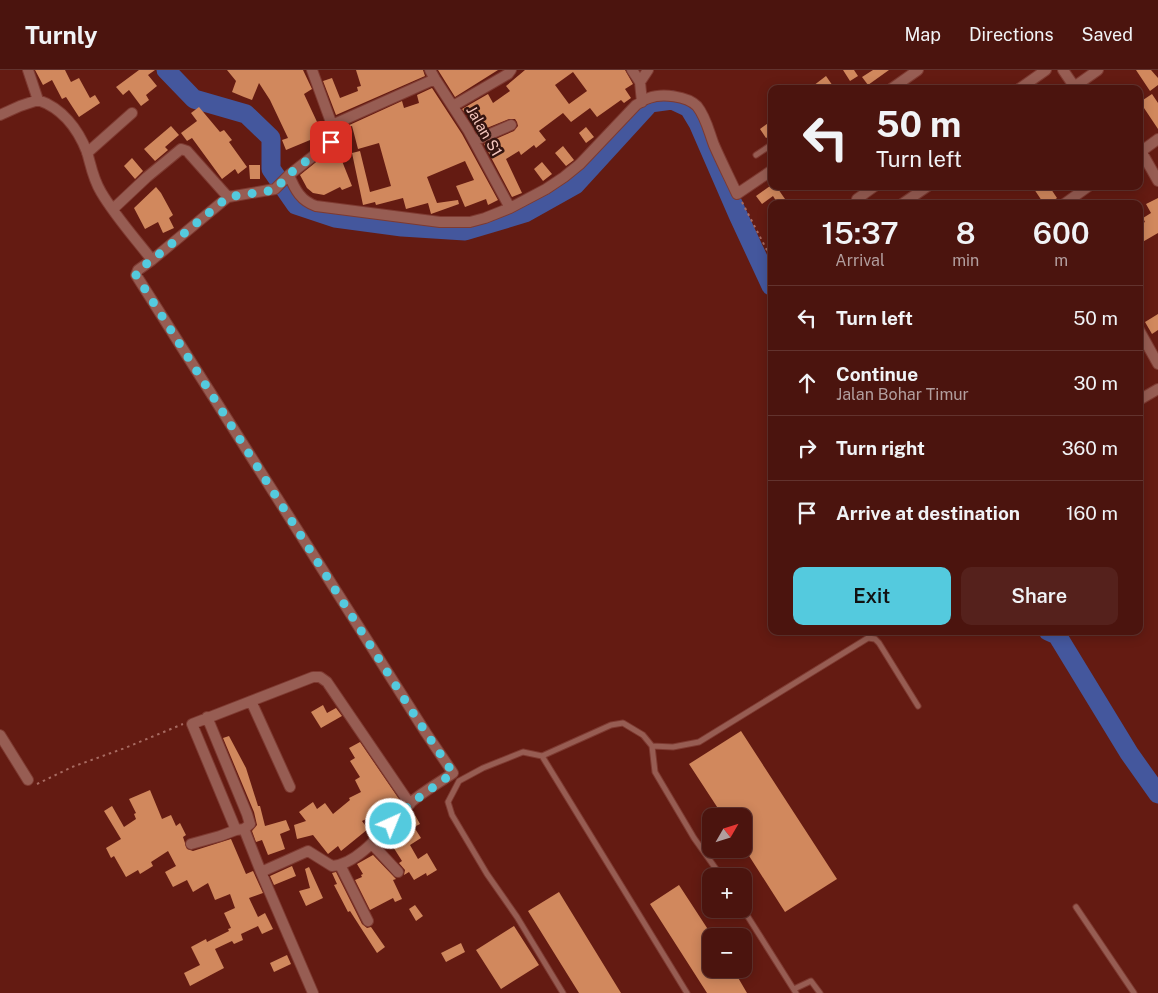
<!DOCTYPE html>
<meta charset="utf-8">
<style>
body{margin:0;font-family:"Public Sans",sans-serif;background:#55211c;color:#f1f3f6;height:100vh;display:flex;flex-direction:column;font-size:19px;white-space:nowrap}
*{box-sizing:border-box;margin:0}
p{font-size:16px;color:#b29e9e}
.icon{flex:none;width:28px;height:28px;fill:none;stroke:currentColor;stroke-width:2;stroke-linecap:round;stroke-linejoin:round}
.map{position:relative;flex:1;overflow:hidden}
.drawer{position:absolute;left:768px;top:130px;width:375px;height:435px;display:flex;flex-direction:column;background:#4b140e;border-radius:10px;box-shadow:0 2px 12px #0003,0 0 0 1px #62332e}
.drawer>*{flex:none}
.hud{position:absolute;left:768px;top:15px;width:375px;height:105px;border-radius:10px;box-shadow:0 2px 12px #0003,0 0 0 1px #62332e;background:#4b140e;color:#f1f3f6;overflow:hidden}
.needle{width:32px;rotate:51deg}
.buttons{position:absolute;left:702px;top:738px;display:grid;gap:10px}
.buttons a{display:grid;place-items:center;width:50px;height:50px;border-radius:10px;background:#4b140e;box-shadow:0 2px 12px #0003,0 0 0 1px #62332e;font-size:25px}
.pin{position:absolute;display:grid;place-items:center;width:42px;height:42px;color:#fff;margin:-21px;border-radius:10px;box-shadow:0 2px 8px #0006}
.me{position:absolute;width:55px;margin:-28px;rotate:44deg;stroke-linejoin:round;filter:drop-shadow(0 0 4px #0008)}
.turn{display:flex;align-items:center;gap:18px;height:105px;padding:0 25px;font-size:22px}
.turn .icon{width:65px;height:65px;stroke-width:2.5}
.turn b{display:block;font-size:35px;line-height:42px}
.eta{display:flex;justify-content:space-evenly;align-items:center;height:85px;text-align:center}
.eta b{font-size:30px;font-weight:600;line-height:35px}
.action{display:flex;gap:10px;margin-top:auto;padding:10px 25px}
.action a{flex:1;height:58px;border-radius:10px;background:#54cade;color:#111;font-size:20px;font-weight:600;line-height:58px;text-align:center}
.action a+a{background:#55211c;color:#f1f3f6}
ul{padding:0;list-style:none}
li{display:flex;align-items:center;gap:15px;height:65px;padding:0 25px;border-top:1px solid #62332e}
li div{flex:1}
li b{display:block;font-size:19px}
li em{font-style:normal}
header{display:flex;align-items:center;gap:30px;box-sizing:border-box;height:70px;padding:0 25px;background:#4b140e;border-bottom:1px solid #62332e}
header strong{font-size:24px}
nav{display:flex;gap:28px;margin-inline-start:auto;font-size:18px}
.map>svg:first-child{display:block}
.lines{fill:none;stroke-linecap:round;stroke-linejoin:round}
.river{stroke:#44579d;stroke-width:19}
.building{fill:#d1885d;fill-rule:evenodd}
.service-casing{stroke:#7e3a31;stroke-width:7}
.minor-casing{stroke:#7e3a31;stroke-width:12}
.path{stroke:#a76b62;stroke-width:2;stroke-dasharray:2.5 4;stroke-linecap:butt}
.service{stroke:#975d53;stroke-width:5}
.minor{stroke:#975d53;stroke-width:10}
.route{stroke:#54cade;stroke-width:9;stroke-dasharray:0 16.2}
.labels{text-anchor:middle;stroke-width:5;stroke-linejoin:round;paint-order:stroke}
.street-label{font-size:15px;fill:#f4c7be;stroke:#35140f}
</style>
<header>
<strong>Turnly</strong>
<nav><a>Map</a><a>Directions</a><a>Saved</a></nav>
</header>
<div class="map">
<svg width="1158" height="923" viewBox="0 0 1158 923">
<rect width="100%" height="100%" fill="#641b12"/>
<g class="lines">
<path class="river" d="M166,0L194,29L246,44L271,68V99L296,135L335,148L402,157L465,161L525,143L575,115L650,33L672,30L689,38L698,53L738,145L771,216
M1048,561L1057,565L1129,683L1158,724"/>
</g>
<path class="building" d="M35,0H65L71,12L79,8L90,28L95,25L100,33L79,47L66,27L62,29L52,10L43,15Z
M139,0H155L148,5L157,16L146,25L149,30L141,36L129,20L123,25L116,17Z
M227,0H303L312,19L304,24L318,54L324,52L327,63L286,80L282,70L288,68L270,30L259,13L252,30L244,27L232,22L236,11Z
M356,0H423L425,6L336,45L323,11L332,8L340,28L358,21L357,17L361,16Z
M438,0H498L455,27Z
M525,0H625L633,14L625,19L631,28L624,33L621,30L597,47L590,38L571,52L563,43L539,61L546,70L536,78L534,75L521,85L519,81L506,89L522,123L512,127L484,74L514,61L518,56L517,52L515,49H509L477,62L475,58L479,57L471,42L466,44L462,39L488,24L493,33L510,21L506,16ZM573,2L587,21L569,34L555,15Z
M843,0H854L858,6L850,11Z
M873,0H889L868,15L862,7Z
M1136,0H1151L1158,8V15L1150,21Z
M826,6L835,19H809Z
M432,18L462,64L498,130L488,135L486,129L465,137L456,116L474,110L465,91L427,107L437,133L458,130L459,134L431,144L428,133L406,139L403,128L376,135L375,132L363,135L352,83L360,81L370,122L391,116L379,73L358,79L352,56L346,58L345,57L402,31L404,38L419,33L417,25Z
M1152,24L1158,33V59L1140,32Z
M199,37L220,62L224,60L232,70L229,72L247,97L238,104L235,99L222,109L192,68L187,71L181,63L197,51L191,43Z
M771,51V65L766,68L760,59Z
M171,56L179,65L165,77L168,80L155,91L144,79Z
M586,57L594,67L586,73L579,63Z
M336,76L352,116L342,120L340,117L324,125L313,123L307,118L300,105Z
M563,76L574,90L566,96L555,83Z
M132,88L143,101L135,109L124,96Z
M542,92L552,104L543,111L534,99Z
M249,95H260V109H250Z
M770,116H776L785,129L778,134L773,126L762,134L756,126Z
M1032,116H1049L1057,128L1049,134H1044Z
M156,117L161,123L173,145L169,148L174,158L163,163L158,152L145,159L134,138Z
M1158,128V163L1139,174V155L1145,152L1143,148L1151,143L1146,134Z
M1158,244V260L1152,264L1145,252Z
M323,635L327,643L336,638L342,646L321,658L311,642Z
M741,661L837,809L785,842L744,778V746H723L689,694Z
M229,666L246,698L258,736H260L265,756L286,750L290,760L280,764L285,779L268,785L262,770L256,772L252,761L257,755L254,742L223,668Z
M360,672L401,732L362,751L368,759L341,781L338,776L328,784L313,765L297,769L294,755L306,751L299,742L313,732L317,739L325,733L333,744L350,730L349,728L361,722L355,710L360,707L350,691L355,688L349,678Z
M150,720L162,749L171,745L176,756L180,753L186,765L183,767L187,779L193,781L231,769L246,804L253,801L263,823L249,828L258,847L265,843L273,859L262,864L258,856L241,864L243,870L234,874L232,871L215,879L224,898L190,916L184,903L200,895L191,877L206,869L207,872L229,861L228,859L231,858L224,843L235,838L230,824L215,830L208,813L193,822L187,810L173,817L165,802L176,796L168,781L151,792L153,796L140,804L138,800L126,807L114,786L111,788L106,778L121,769L104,741L112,736L124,757L136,749L134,744L136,743L129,729Z
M415,745L420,754L414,757L421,768L410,775L418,789L427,783L437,800L427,806L426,803L414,810L409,802L404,805L405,800L399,793L402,791L390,772L387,774L385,770L395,760L401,756L400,755Z
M373,785L396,809L393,810L402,829L395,832L393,828L370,840L355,810L362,807L361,805L363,804L357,794Z
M292,796L296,806L274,815L270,806Z
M309,797L323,828L306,836L299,821L310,818L305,799Z
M336,802L362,854L367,858L371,857L385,877L377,883L350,841L348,842L334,815L337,814L332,803Z
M679,815L711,864V899H733L747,923H707L650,834Z
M559,822L621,923H579L528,841Z
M415,835L423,846L416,851L409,839Z
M514,856L539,895L501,919L476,880Z
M461,873L465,882L446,892L441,883Z
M287,885L291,894L274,902L270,893Z"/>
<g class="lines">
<g class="service-casing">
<path id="service" d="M756,85L771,75
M652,676L655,702L694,768L721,806
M542,686L687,923
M1076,837L1134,923
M743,839L796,923
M794,919L811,911L820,923
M563,923L517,847L487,804L452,745L448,732L459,711L483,698L523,682L542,686L611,655L623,653L643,665L652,676L673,677L699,672L868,568L875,569L879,573L918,636"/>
</g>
<g class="minor-casing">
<path id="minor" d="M28,0L38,30
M312,0L332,55L334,65L331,72L289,105L275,119L228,127L152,190L138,200L136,205L426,663L453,703C439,713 422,722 409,734C390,752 360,795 332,796L308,781L261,802L313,923
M430,0L435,9L468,60L510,138
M632,0L640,12
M1063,0L1076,19
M891,19L918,0
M1019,19L1046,0
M1071,19L1098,0
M642,32L640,12L648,0
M453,36L508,4L511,0
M0,45L20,36L38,30C62,38 78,59 87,82C91,96 93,109 101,122C115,146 135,168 152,190
M332,55L435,9
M474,71L511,55
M1141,81L1158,111
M87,83L132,43
M1139,83L1158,69
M289,105C295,120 301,131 316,136L440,152H470L485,148L510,138L546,119L564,107L580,94L636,35C640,33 644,29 649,28C662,23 687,26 697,36C706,47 709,62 714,75C721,91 729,107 737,124L771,101
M857,129L875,116
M902,134L928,116
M1064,134L1089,116
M113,139L147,107L181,79L187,81L228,127
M1139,260L1158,294
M1139,330L1158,319
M251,631L290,717
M207,647L247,744L250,754L244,759
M0,665L28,710
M236,760L192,654L313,607H320L327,612L410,734
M191,774L220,766L236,760L244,759L261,802
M372,774L398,802
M340,795L368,851"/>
</g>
<path class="path" d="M742,132L771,188
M37,714L72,697L125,678L183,654"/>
<use href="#service" class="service"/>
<use href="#minor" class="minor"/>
</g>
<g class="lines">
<path class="route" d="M331,72L288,105L275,120L228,127L152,190L138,200L136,205L415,646L453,703L410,734L391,754"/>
</g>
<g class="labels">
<g class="street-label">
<text transform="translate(484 61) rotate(60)" y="5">Jalan S1</text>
</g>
</g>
</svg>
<div class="buttons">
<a><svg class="needle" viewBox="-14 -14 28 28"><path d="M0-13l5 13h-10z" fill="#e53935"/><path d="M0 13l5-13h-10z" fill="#b29e9e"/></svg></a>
<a>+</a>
<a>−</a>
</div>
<div class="pin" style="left:331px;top:72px;background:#d93025"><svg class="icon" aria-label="arrive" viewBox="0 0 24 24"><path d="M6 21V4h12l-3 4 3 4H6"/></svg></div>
<svg class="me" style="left:391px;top:754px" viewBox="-20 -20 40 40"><circle r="17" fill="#54cade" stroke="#fff" stroke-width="3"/><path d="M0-11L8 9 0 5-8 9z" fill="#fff"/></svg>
<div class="hud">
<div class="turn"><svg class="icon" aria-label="left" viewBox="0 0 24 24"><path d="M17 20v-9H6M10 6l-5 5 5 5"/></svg><div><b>50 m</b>Turn left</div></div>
</div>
<section class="drawer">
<div class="eta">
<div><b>15:37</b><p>Arrival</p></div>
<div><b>8</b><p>min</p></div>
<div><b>600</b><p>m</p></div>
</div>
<ul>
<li><svg class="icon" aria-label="left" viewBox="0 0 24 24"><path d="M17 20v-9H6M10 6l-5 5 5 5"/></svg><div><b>Turn left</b></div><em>50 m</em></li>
<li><svg class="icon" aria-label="ahead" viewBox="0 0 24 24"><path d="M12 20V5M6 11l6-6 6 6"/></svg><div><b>Continue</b><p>Jalan Bohar Timur</p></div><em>30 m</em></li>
<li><svg class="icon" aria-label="right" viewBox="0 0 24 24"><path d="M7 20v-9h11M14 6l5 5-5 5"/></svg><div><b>Turn right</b></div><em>360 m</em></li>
<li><svg class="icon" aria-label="arrive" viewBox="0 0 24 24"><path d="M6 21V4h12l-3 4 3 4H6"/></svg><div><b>Arrive at destination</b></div><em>160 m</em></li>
</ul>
<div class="action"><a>Exit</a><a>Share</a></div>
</section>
</div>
